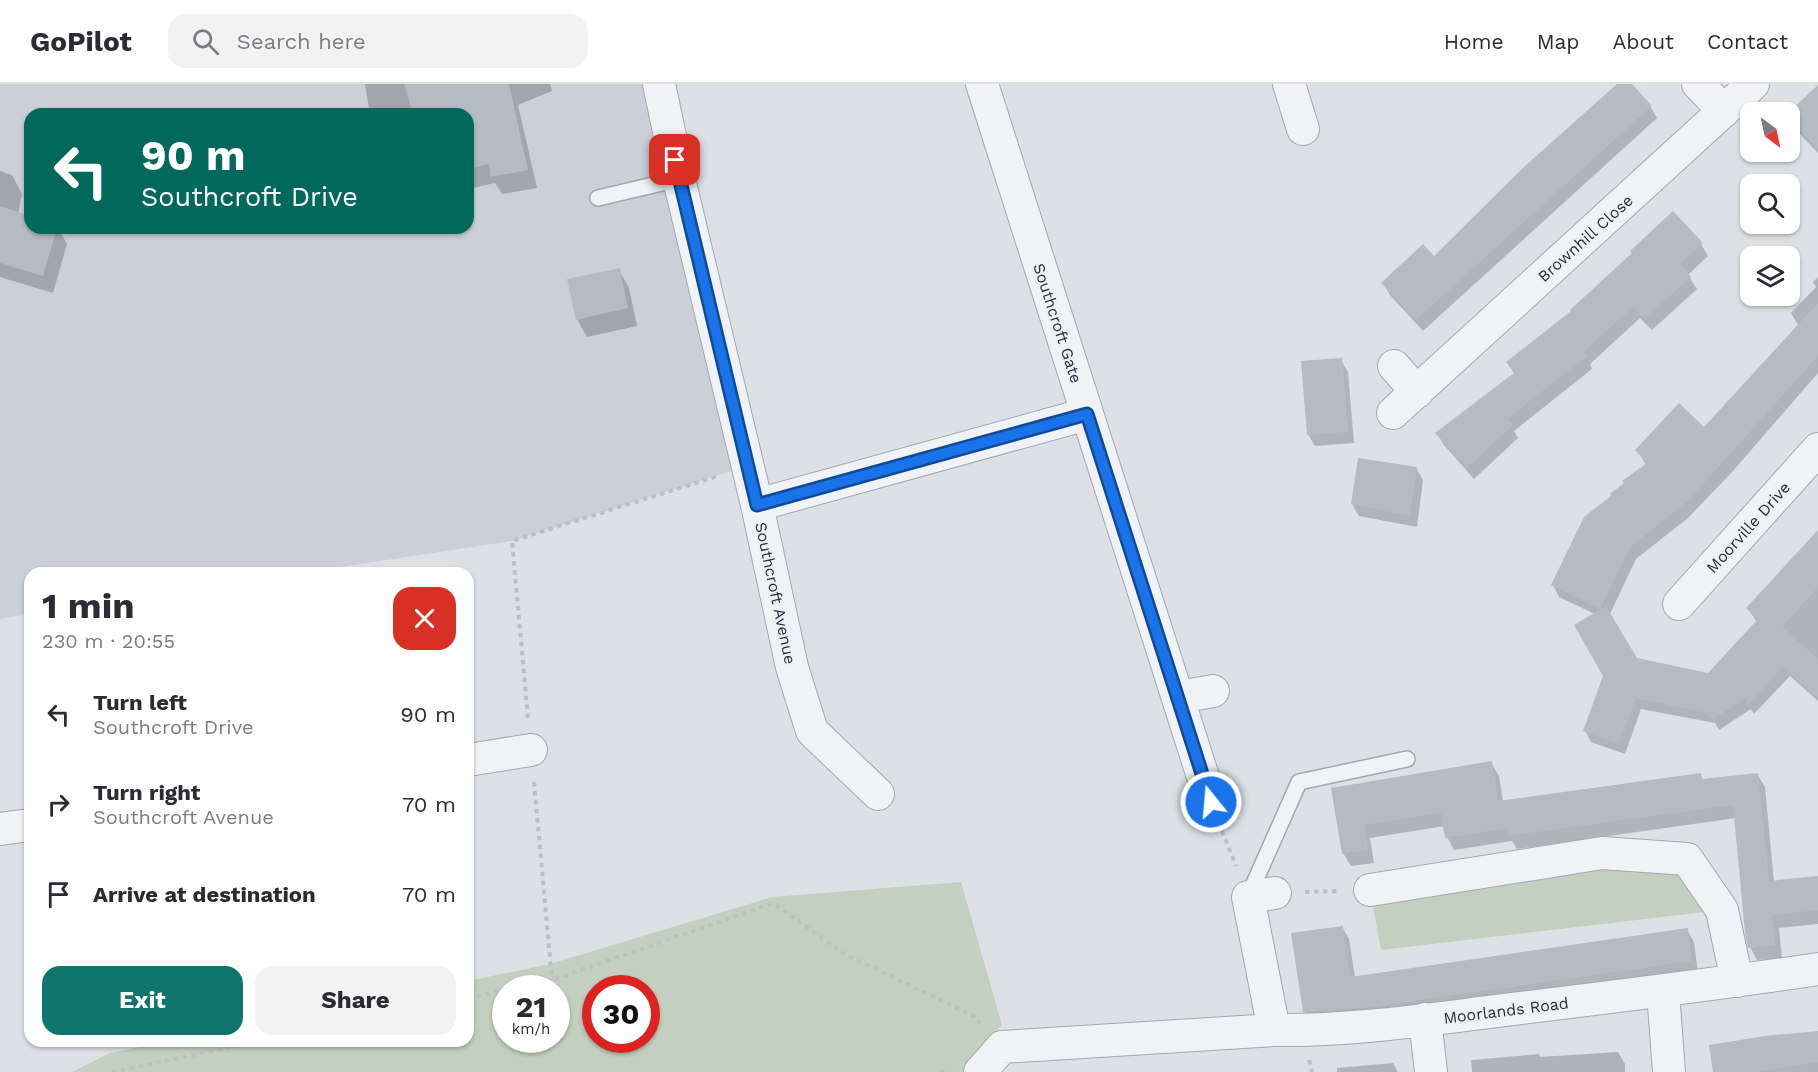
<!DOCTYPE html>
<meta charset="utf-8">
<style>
body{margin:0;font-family:"Work Sans",sans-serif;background:#f2f2f3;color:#2b2b33;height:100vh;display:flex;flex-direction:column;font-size:22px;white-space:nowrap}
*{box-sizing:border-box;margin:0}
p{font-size:20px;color:#7c7c81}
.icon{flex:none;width:33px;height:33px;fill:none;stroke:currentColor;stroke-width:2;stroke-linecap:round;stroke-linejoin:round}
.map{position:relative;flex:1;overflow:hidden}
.drawer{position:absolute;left:24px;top:483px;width:450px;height:480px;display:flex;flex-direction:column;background:#fff;border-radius:18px;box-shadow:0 2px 4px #0004}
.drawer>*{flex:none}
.guide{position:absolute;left:24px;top:24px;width:450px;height:126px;border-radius:18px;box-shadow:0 2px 4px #0004;background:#00695c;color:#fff;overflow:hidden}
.needle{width:39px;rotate:147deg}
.fabs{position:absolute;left:1740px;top:18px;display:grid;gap:12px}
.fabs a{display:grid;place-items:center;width:60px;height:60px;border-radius:12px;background:#fff;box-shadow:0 2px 4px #0004;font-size:30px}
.speed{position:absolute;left:492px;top:891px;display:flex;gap:12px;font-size:30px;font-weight:700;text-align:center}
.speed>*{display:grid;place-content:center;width:78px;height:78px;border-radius:50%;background:#fff;box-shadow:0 2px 4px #0004;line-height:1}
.speed small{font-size:15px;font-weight:400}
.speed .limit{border:9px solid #d22;background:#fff;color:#111}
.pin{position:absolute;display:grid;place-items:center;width:51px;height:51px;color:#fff;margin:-26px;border-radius:12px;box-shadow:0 3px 9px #0006}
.me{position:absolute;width:66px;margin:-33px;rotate:343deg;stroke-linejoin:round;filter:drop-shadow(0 0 4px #0008)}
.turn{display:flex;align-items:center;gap:21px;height:126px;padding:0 18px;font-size:27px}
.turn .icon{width:78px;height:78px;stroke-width:2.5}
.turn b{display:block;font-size:42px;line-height:51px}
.round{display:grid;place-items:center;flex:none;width:63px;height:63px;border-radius:18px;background:#f2f2f3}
.summary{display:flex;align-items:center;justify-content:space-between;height:102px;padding:0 18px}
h1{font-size:36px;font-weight:700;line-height:45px}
.cta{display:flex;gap:12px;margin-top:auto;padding:12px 18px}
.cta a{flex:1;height:69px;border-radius:18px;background:#0f766e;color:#fff;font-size:24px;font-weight:700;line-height:69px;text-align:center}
.cta a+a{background:#f2f2f3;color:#2b2b33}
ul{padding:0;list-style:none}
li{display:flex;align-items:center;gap:18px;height:90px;padding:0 18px}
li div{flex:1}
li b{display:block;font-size:22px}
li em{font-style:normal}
header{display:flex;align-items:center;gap:36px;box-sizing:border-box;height:84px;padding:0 30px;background:#fff;border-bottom:2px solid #e1e1e2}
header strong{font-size:28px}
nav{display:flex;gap:33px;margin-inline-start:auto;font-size:21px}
.search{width:420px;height:54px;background:#f2f2f3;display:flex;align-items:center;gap:15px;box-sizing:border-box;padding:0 21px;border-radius:18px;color:#7c7c81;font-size:22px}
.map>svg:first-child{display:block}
.built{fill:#cbd0d8;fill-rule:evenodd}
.green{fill:#c3d0bf;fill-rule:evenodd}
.shadow{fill:#0003}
.building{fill:#b5bac3}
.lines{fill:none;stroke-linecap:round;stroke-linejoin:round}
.lane-casing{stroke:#a3a8b0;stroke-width:18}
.street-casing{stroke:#a3a8b0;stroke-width:34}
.path{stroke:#bcbfc5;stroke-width:4;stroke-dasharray:4.5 4.5;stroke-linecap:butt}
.lane{stroke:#f0f2f5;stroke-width:15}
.street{stroke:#f0f2f5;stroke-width:32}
.route-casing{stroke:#114b97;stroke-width:15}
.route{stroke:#1a73e8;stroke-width:10}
.labels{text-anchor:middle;stroke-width:5;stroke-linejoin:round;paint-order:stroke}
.street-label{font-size:16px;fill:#272f3c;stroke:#edf0f4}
</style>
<header>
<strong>GoPilot</strong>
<div class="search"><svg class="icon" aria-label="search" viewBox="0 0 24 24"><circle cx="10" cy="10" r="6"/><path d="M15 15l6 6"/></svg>Search here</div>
<nav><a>Home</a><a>Map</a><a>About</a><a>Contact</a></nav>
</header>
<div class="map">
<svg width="1818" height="988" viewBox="0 0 1818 988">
<rect width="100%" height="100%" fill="#dde1e6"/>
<path class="built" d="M0,0H659L747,382L512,457L301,489H30V530L0,535ZM30,30H468V144H30Z"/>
<path class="green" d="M1687,775L1722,826L1381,866L1370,806Z
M961,798L1002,941L972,975L971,988H72L110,969L170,957H468V897L550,880L772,813ZM506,904H556V956H506ZM596,904H646V956H596Z"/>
<path class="shadow" d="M365,0H550L552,7L518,21L537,104L502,110L495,99L468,105V30H372L369,25Z
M1619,0H1630L1650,22L1657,34L1423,247L1390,211L1383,199L1434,175Z
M1818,3V69L1794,44L1790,36V30Z
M0,87L12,91L22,110L18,130L30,134V144H58L67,160L53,209L0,193Z
M1701,160L1708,172L1688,191L1697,205L1652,246L1640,234L1590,280L1592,285L1514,347L1518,354L1474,395L1444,361L1437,349L1515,290L1508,279Z
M619,186L629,204L637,242L587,253L577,235Z
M1818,193V289L1733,387L1688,434L1636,475L1610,530L1636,576L1708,590L1757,538L1748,525L1818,447V617L1790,592L1754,630L1751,625L1719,646L1715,639L1641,625L1625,670L1591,658L1585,647L1605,592L1595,530L1559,513L1553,501L1613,413L1646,381L1637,366L1704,345L1798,241L1791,229L1816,203L1813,198Z
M1341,276L1348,288L1354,359L1315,362L1308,350Z
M1416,384L1423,396L1417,443L1359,432L1352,420Z
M1491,679L1499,692L1503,717L1700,690L1703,696L1757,690L1765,703L1774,798L1818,794V840L1779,844L1782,874L1757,876L1750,863L1736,734L1517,765L1512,757L1454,766L1447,753L1445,742L1370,754L1374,779L1351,782L1343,769L1333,705Z
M1342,843L1349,855L1355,893L1687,846L1694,858L1698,889L1311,939L1304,927Z
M1818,948V988H1715Z
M1618,968L1625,980V988H1472L1471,976L1539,970L1540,973Z
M1393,979L1398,988H1337V984Z"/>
<path class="building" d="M404,0H509L528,86L490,93L489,80L468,85V30H413Z
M1617,0H1632L1652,22L1416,236L1381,199L1423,160L1434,172L1524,83Z
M1818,1V66L1790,36L1789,28Z
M0,122L30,132V144H57L43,192L0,179Z
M1673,127L1703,159L1680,180L1691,193L1644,235L1633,223L1583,268L1587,272L1507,335L1513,341L1467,384L1435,349L1514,289L1506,278L1571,227L1570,226L1632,169L1630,167Z
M620,184L628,224L576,236L567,195Z
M1818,219V272L1687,418L1630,463L1600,525L1551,501L1584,433L1611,412L1610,410L1624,399L1622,397L1647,379L1635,366L1679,319L1704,343Z
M1342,274L1348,348L1307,351L1301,277Z
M1358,374L1417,383L1410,432L1351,420Z
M1818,446V503L1782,543L1818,575V614L1783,583L1747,621L1746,614L1712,636L1707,629L1636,614L1619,660L1583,647L1603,592L1574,541L1606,522L1637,574L1708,589L1758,535L1746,524Z
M1492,677L1498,717L1701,689L1702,695L1758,689L1769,797L1818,792V826L1772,831L1775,861L1748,864L1745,849L1733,721L1508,752L1507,744L1445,754L1441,729L1364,741L1368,766L1342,770L1331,704Z
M1343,842L1350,893L1688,844L1692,877L1373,923L1303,928L1291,849Z
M1818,947V978L1756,988H1713L1709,961L1765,952Z"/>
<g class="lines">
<g class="lane-casing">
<path id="lane" d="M598,114L679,95
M1248,813L1299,698L1407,675"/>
</g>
<g class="street-casing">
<path id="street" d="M659,0L679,95L757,421L792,583L812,647L878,710
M982,0L1211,718
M1289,0L1303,45
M1698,0L1724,27
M1394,282L1417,308
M1393,329L1753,0
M757,421L1087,330
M1679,520L1818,365
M1179,613L1213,607
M468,676L531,666
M0,745L30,741
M1370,806L1602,769L1687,775L1722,826L1737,897
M1663,908L1669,988
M1425,935L1431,988
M1274,946L1248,813L1275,809
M980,988L1002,963L1274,946C1348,947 1423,936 1497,927C1604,914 1711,901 1818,885"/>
</g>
<path class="path" d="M528,634L512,457L718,392
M534,698L552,896
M1222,747L1236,782
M1305,808L1339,807
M511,904L552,896L773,819L846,871L976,933L981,940
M468,914L506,906
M1309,976L1312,988
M112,988L260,957
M940,988H949"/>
<use href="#lane" class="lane"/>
<use href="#street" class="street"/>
</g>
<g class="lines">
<g class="route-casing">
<path id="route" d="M675,76L757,421L1087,330L1211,718"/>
</g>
<use href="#route" class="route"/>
</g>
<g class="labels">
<g class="street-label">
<text transform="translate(1585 154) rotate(-42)" y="6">Brownhill Close</text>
<text transform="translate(1058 239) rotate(72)" y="6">Southcroft Gate</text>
<text transform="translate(1748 443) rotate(-48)" y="6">Moorville Drive</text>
<text transform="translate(776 509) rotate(78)" y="6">Southcroft Avenue</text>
<text transform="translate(1506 926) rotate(-7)" y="6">Moorlands Road</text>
</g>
</g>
</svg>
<div class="fabs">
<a><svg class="needle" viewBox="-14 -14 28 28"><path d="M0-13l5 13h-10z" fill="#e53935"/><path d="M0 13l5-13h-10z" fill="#7c7c81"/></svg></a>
<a><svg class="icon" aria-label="search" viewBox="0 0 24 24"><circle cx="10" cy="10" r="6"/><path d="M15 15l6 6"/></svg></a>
<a><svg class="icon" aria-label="layers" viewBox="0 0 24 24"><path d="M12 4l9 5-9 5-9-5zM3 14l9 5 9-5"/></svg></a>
</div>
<div class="speed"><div>21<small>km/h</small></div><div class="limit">30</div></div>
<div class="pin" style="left:675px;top:76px;background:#d93025"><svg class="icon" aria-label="arrive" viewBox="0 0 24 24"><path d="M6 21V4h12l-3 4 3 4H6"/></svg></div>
<svg class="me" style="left:1211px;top:718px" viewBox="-20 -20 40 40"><circle r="17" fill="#1a73e8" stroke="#fff" stroke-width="3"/><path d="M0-11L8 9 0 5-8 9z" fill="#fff"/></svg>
<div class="guide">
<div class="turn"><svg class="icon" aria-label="left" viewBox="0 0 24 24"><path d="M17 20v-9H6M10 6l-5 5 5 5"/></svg><div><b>90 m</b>Southcroft Drive</div></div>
</div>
<section class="drawer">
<div class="summary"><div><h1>1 min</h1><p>230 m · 20:55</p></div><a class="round" style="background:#d93025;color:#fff"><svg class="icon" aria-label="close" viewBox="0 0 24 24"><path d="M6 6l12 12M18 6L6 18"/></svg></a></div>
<ul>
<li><svg class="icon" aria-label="left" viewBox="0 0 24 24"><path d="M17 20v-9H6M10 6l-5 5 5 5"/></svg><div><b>Turn left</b><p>Southcroft Drive</p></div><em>90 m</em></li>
<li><svg class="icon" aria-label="right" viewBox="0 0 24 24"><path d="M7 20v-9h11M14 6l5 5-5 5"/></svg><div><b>Turn right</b><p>Southcroft Avenue</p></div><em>70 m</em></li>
<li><svg class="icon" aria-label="arrive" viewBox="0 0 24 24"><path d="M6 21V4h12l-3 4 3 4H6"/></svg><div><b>Arrive at destination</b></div><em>70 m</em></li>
</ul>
<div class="cta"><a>Exit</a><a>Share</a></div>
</section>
</div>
